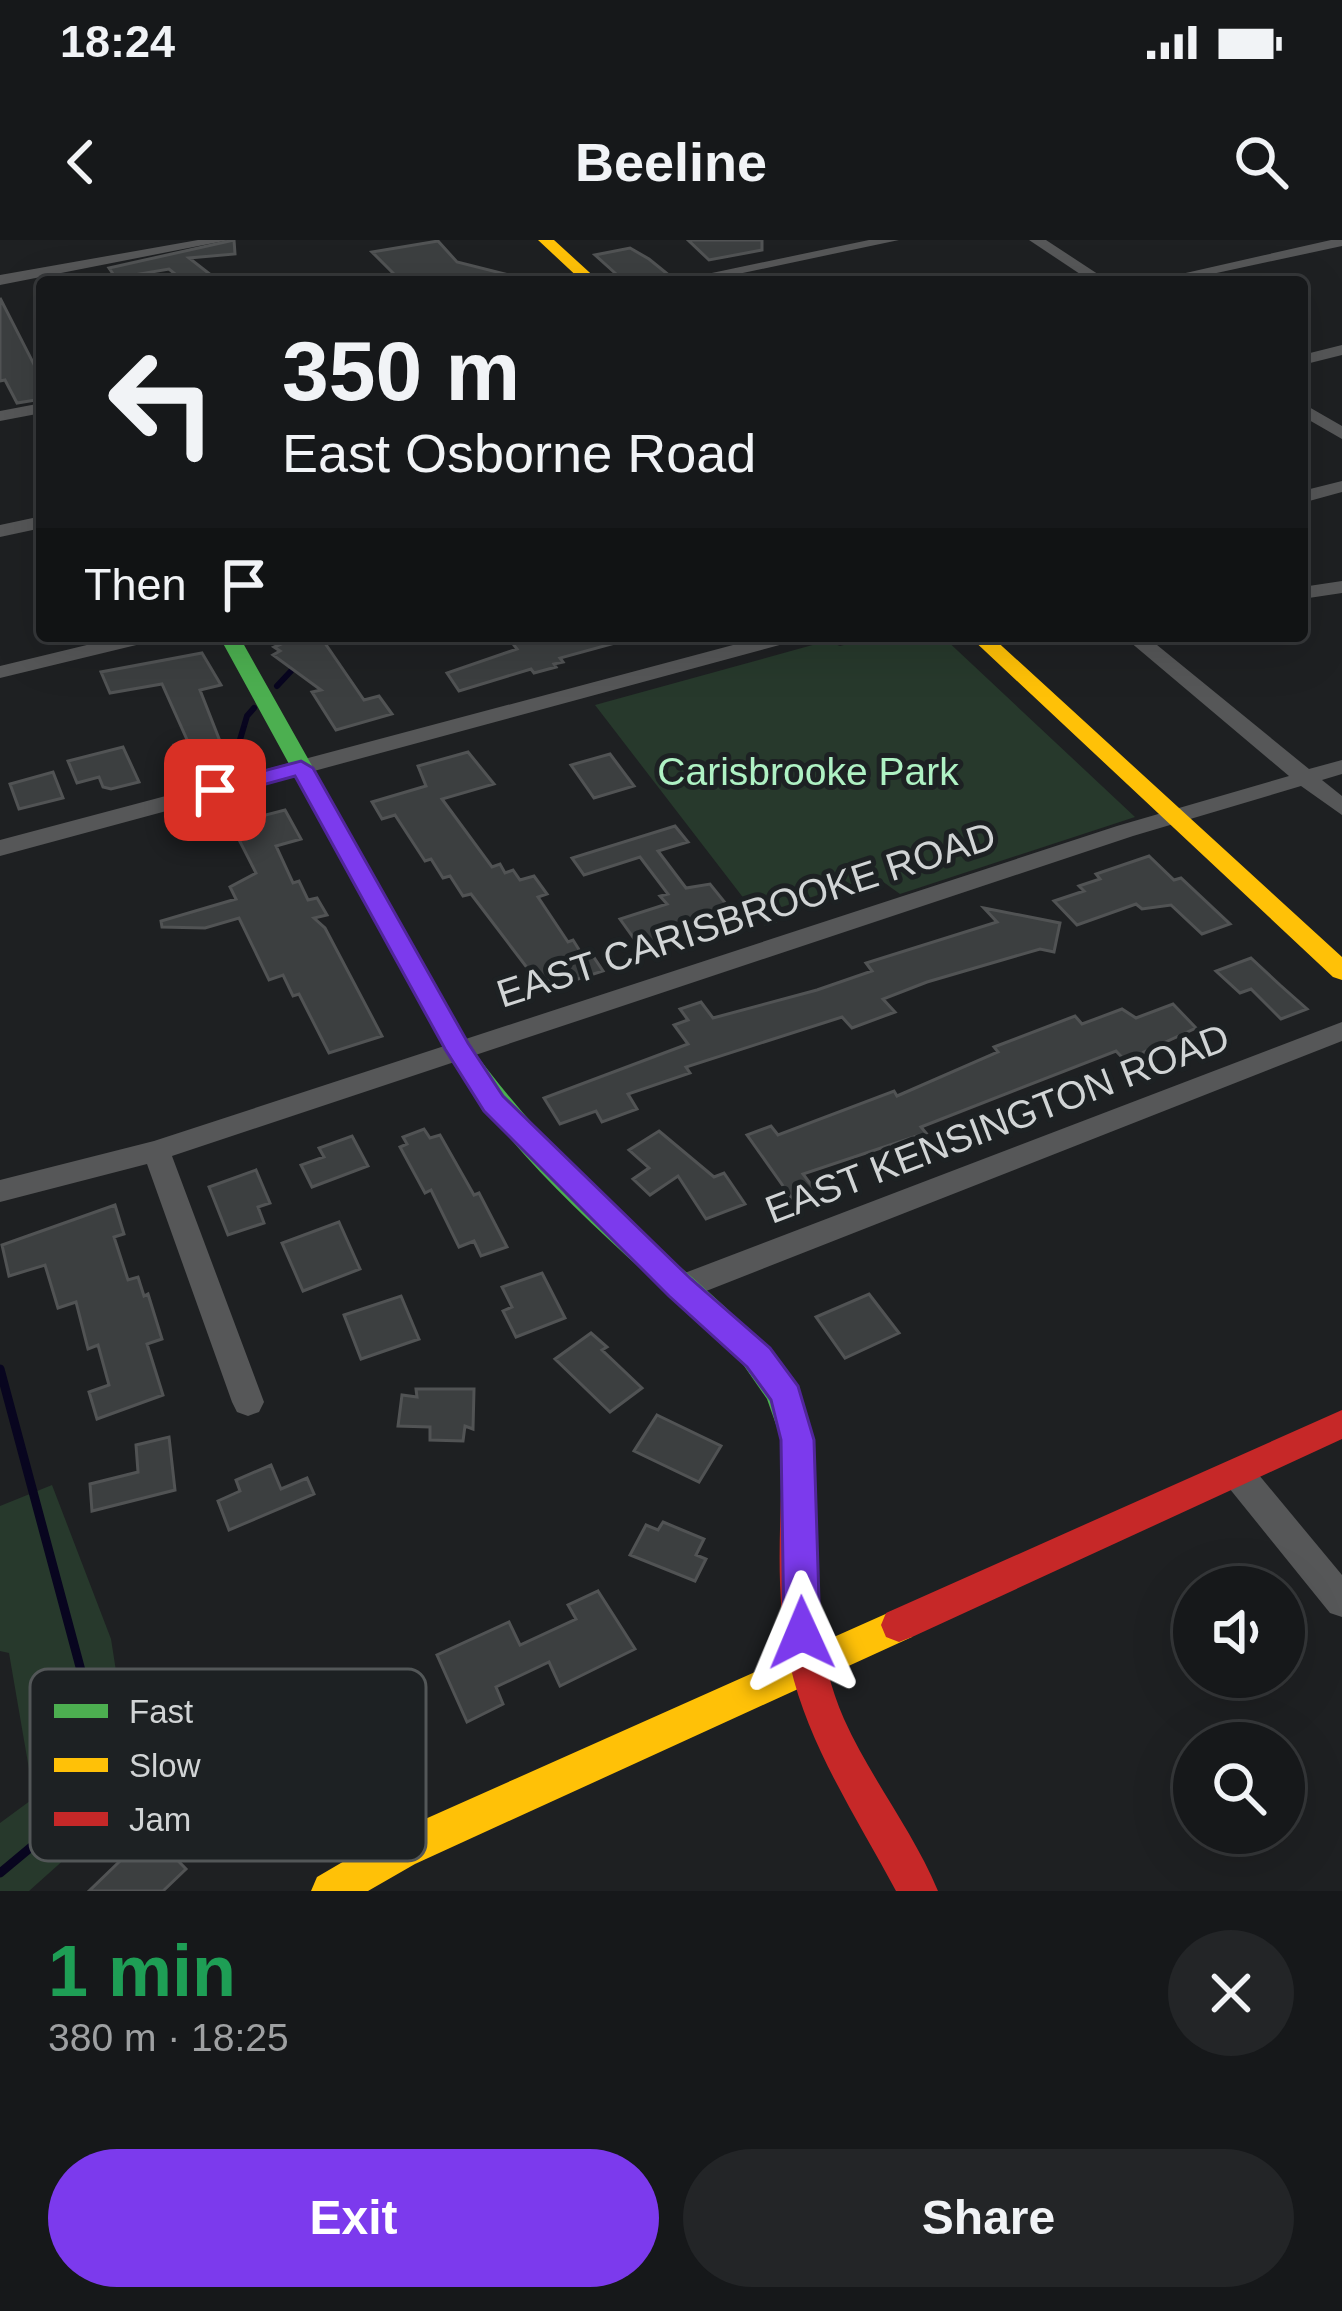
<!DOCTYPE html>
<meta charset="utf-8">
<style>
body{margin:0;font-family:Helvetica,sans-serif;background:#232527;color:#f1f3f6;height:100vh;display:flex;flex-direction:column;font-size:45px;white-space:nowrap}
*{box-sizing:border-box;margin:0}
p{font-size:39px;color:#9ea0a2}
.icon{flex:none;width:66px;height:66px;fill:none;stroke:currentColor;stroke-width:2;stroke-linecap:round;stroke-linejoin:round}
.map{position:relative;height:1651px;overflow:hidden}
.sheet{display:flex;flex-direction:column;background:#16181a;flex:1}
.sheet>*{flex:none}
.banner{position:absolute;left:36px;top:36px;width:1272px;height:366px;border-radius:12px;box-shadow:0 12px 48px #0002,0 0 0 3px #353739;background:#16181a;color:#f1f3f6;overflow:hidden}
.fabs{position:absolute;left:1173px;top:1326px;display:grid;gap:24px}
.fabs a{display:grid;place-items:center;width:132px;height:132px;border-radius:50%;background:#16181a;box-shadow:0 12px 48px #0002,0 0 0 3px #353739;font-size:60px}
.pin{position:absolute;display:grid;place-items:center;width:102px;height:102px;color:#fff;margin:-51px;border-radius:24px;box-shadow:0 6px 18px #0006}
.me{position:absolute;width:132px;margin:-66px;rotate:359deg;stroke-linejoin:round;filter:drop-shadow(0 0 9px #0008)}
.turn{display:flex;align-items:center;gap:42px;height:252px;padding:0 48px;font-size:54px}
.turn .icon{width:156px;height:156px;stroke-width:2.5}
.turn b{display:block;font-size:84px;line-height:102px}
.then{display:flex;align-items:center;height:114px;padding:0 48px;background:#0003;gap:24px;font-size:45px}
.round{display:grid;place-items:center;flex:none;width:126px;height:126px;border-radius:63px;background:#232527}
.overview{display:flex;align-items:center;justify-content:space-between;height:204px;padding:0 48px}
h1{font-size:72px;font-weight:800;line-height:90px;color:#1e9e55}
.button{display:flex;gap:24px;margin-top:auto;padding:24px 48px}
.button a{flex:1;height:138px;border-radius:72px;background:#7c3aed;color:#fff;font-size:48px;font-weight:800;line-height:138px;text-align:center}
.button a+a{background:#232527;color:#f1f3f6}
.status{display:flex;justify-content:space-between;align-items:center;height:84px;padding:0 60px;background:#16181a;direction:ltr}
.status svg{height:33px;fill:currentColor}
header{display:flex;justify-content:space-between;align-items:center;height:156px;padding:0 48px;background:#16181a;font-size:54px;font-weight:800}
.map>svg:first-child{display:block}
.green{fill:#27392c}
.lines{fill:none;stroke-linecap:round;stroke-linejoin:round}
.stream-far1{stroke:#08051f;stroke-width:6}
.stream{stroke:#08051f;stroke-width:9}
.building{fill:#3c3f40;stroke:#515354;stroke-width:3}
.street{fill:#565758;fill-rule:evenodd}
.fast{fill:#4caf50;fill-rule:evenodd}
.slow{fill:#ffc107;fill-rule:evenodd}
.jam{fill:#c62828;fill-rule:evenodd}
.route{fill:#7c3aed;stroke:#51269a;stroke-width:3}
.labels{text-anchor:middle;stroke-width:10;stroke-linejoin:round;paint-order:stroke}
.park-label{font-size:39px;fill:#aff2c4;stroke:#1d2123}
.street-label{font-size:39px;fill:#d1d4d5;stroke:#1d2123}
.key{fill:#1d2123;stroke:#535758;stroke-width:3}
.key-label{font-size:33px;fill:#d1d4d5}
</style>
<div class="status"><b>18:24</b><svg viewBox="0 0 49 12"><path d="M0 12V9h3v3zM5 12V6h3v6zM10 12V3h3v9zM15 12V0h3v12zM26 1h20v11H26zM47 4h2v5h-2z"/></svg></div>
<header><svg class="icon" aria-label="back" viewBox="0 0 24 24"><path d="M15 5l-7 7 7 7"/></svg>Beeline<svg class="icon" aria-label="search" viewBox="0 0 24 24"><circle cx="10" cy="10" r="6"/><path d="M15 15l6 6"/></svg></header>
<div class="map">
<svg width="1342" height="1651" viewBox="0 0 1342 1651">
<rect width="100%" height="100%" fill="#1e2022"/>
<path class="green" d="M875,396H942L1135,577L900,654L875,636L770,671L777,683L765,686L595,465L827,401L840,406Z
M52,1245L111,1399L121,1463L143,1549L29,1651H0V1583L34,1558L9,1413L0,1411V1266Z"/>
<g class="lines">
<path class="stream-far1" d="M277,446L291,431
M231,530L247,476L254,468"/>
<path class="stream" d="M0,1129L101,1505L72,1573L0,1633"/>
</g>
<path class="building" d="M234,0L235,14L189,18L220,42H185L169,29L116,38L109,28Z
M688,0H762V10L709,20Z
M438,1L457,22L509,35L508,42H402L372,12Z
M630,8L649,19L670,36L625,42L595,15Z
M0,58L42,140V159L17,163L5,140L0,141Z
M300,396H320L364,460L379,456L392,474L336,490L312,452L321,450L273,415L280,411L274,407Z
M507,396H618L619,402L560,418L563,422L554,424L556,427L534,433L531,429L459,451L447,433L517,409Z
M202,413L221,445L200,450L225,514L183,525L174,505L188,502L162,444L110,453L101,432Z
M123,507L139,542L111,549L103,547L99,537L77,543L68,521Z
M468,512L494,544L442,559L492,627L500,624L505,633L513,630L520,640L534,636L547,654L538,657L568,702L573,700L583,716L591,713L603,731L544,750L471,654L463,656L450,636L443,638L431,619L425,621L395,575L382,579L372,562L426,546L418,526Z
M610,514L634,546L594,558L571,525Z
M53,532L63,558L19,569L10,544Z
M285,570L301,599L276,606L293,643L299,641L308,660L317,658L327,675L314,678L325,688L382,796L329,813L299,754L293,756L283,735L269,740L239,678L205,688L162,687L161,681L236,659L230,647L256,633L231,584Z
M675,586L688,602L658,611L686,648L710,644L735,675L640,707L620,679L667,664L660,656L668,654L640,617L584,635L572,618Z
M1149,616L1174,640L1181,638L1230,684L1202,694L1171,665L1142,669L1136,664L1077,685L1054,661L1084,651L1079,646L1100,639L1096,634Z
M984,668L1060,683L1054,712L1040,709L927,742L883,759L895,772L852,788L842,777L686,827L690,833L628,854L637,869L602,882L596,871L560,884L544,858L688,804L674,785L688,780L680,769L701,762L713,778L817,750L872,731L866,723L997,682Z
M1251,718L1280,745L1307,769L1281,779L1251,749L1240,753L1216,731Z
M1173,764L1196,788L1144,812L1155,823L1135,831L1116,811L921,887L926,893L803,934L816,951L793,960L747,895L771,886L778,895L894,851L897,856L998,812L994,807L1075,776L1082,784L1122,769L1136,778Z
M424,889L430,898L440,895L474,955L479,953L507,1007L481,1016L474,1001L459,1007L431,950L425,953L400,907L407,904L403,897Z
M659,891L714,937L724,933L745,964L706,979L678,936L650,955L633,939L649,928L629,910Z
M352,896L368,926L312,947L301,925L324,917L319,908Z
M256,930L270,963L258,967L264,983L228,995L209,947Z
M115,965L124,994L114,997L128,1040L138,1037L144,1056L148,1054L162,1099L147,1104L163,1155L97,1179L89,1152L109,1145L98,1105L88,1109L76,1062L58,1068L45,1025L9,1036L2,1005Z
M339,982L360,1029L303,1051L282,1003Z
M542,1033L565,1078L516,1097L503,1071L512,1067L502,1047Z
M869,1054L899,1093L845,1118L816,1077Z
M401,1056L419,1099L361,1119L344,1075Z
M591,1093L607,1107L602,1110L642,1148L610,1172L555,1119Z
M416,1149H474L473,1189L465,1186L463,1201L430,1200V1187L398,1186L402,1155L417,1157Z
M657,1175L721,1206L699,1242L634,1211Z
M169,1197L175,1250L92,1271L90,1244L138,1232L136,1205Z
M271,1225L281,1249L307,1238L314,1254L229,1290L218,1261L240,1251L236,1240Z
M663,1282L704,1299L696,1315L706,1319L695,1341L630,1315L646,1285L658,1290Z
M598,1351L635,1409L560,1446L549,1422L496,1447L503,1464L467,1482L437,1415L509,1382L520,1405L576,1379L568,1365Z
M150,1592L186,1629L163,1651H89Z"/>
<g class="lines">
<path class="street" d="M198,0H229L0,45V35Z
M869,0H899L700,42H669Z
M1029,0H1046L1110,42H1092Z
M1331,0H1342V6L1175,42H1146Z
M1342,105V115L1302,125V115Z
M42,163V173L0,181V171Z
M1302,163L1342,186V199L1302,176Z
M1342,241V252L1302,263V251Z
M42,276V288L0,297V285Z
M1342,341V353L1302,359V347Z
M124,396H160L157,400L0,438V426Z
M767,396H801L798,400L0,616V600Z
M1123,396H1146L1309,529L1342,520V534L1322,540L1342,556V575L1301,546L1133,596L172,916L264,1162L259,1172L248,1176L237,1172L232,1162L147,924L0,962V940L154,901L1117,586L1289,536Z
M1342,782V801L691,1057L680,1060L669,1057L665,1048L669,1039Z
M1237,1218L1249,1223L1342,1335V1377L1330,1373L1225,1243L1220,1233L1225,1223Z"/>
<path class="fast" d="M219,396H239L468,803C515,869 570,926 628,981C700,1048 788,1104 814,1203L810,1213L798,1217L786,1213L767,1159L742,1123C640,1023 519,933 445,809Z"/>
<path class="slow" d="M538,0H554L600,42H583Z
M969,396H991L1342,717V740L1333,737Z
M899,1368L912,1373L917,1385L912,1397L415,1624L368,1651H311L317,1637L387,1596Z"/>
<path class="jam" d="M1342,1170V1199L912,1397L899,1402L886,1397L881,1385L886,1373Z
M798,1189L810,1193L814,1203C816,1295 806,1392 844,1479C871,1539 913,1591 938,1651H896C857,1578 809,1507 790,1425C773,1353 782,1276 782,1203L786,1193Z"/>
</g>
<path class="route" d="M301,521L313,528L468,803L503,856L691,1039L770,1108L798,1146L814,1200L820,1393L814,1405L802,1410L789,1405L784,1393L781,1200L771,1160L747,1127L669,1056L484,871L445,809L295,536L215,558L204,550L207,546Z"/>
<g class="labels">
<g class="park-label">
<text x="808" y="545">Carisbrooke Park</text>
</g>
<g class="street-label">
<text transform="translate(746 674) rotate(-18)" y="14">EAST CARISBROOKE ROAD</text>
<text transform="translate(997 883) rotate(-21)" y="14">EAST KENSINGTON ROAD</text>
</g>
</g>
<rect x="30" y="1429" width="396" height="192" rx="18" class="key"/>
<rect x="54" y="1464" width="54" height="14" fill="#4caf50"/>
<rect x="54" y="1518" width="54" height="14" fill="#ffc107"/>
<rect x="54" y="1572" width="54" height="14" fill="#c62828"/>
<g class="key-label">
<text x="129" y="1483">Fast</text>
<text x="129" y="1537">Slow</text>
<text x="129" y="1591">Jam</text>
</g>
</svg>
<div class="fabs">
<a><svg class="icon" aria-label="sound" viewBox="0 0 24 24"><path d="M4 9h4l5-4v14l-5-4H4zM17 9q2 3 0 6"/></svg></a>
<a><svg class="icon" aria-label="search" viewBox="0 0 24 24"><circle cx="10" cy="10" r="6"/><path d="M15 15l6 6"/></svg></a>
</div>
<div class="pin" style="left:215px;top:550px;background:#d93025"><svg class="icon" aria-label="arrive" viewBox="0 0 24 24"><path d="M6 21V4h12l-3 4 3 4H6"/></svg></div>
<svg class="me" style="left:802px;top:1393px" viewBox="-20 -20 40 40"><path d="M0-17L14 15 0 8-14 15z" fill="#7c3aed" stroke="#fff" stroke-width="4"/></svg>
<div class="banner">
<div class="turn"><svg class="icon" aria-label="left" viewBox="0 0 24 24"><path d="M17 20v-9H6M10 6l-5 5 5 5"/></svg><div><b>350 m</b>East Osborne Road</div></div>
<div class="then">Then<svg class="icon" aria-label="arrive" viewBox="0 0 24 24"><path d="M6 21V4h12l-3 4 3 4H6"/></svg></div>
</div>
</div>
<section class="sheet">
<div class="overview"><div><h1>1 min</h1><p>380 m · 18:25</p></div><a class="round"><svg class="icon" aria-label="close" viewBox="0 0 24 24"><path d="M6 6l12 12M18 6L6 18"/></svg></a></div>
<div class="button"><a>Exit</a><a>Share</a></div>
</section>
